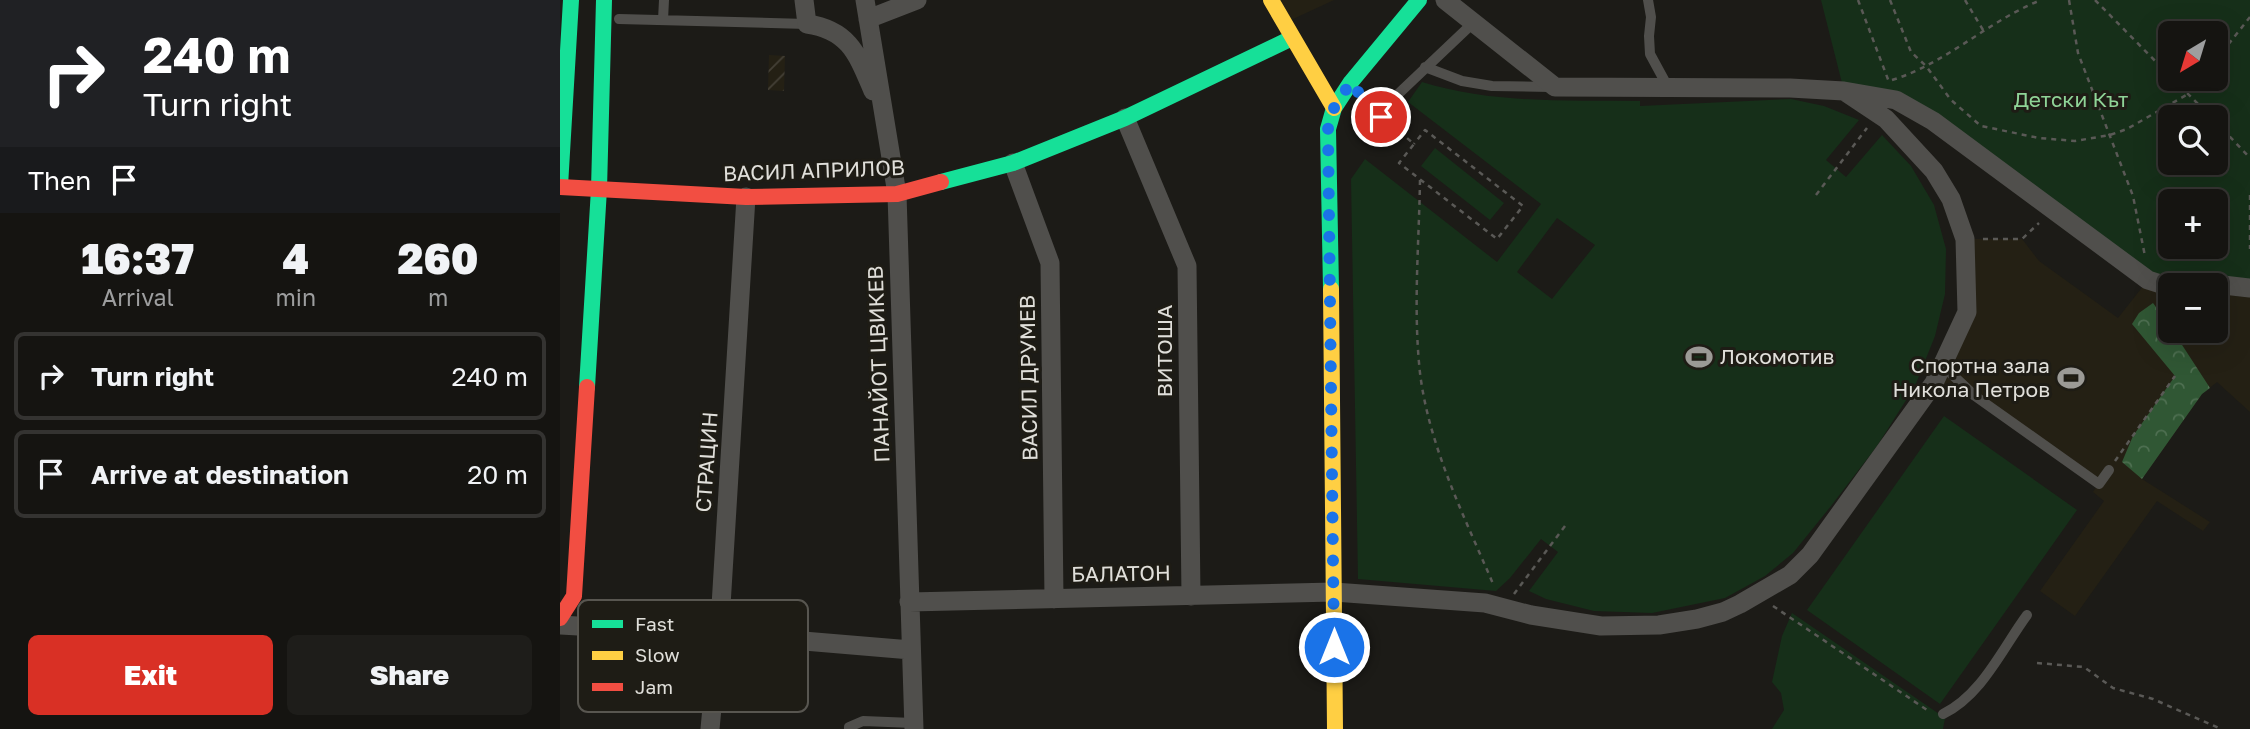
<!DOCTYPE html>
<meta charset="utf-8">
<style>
body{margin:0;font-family:"Golos Text",sans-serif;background:#1e1d1a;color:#f1f3f6;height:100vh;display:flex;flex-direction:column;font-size:26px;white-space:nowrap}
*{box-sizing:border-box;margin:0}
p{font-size:23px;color:#9d9e9f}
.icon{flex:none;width:38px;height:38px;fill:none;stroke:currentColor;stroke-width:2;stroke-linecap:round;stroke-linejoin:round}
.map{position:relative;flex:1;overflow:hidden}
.side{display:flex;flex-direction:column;background:#151411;width:560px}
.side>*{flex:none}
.guide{background:#202124;color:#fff;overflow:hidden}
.needle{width:46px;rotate:218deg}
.tools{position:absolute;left:1598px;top:21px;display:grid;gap:14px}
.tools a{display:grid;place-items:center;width:70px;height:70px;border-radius:10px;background:#151411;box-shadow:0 7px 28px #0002,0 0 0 2px #343331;font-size:35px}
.pin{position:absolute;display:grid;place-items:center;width:60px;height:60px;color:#fff;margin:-30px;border:4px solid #fff;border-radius:50%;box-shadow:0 2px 7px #0007}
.me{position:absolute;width:77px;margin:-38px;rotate:0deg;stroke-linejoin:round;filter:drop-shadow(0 0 5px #0008)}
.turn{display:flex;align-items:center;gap:24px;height:147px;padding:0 28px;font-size:32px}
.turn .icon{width:91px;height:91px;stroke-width:2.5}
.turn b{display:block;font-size:49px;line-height:60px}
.then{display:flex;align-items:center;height:66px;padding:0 28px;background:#0003;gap:14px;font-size:26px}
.eta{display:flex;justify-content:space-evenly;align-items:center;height:119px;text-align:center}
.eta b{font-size:42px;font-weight:800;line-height:49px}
.cta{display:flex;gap:14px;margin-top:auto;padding:14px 28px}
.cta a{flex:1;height:80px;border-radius:10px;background:#d93025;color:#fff;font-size:28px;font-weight:800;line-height:80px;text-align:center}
.cta a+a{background:#1e1d1a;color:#f1f3f6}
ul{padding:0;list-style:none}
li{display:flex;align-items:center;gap:21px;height:88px;margin:0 14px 10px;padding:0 14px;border:4px solid #343331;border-radius:10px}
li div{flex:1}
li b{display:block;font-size:26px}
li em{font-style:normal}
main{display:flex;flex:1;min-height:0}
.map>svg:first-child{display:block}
.built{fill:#242014}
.industrial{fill:url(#industrial-furrows)}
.green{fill:#162f19;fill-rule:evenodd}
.forest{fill:url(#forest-crowns)}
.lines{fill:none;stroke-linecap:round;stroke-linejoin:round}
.path{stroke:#5a5956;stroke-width:2.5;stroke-dasharray:5 5;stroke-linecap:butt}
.lane{stroke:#504f4c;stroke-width:10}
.street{stroke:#504f4c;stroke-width:19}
.fast{stroke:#16e098;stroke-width:16}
.slow{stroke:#ffcf43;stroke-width:16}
.jam{stroke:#f24e42;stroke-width:16}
.route{stroke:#1a73e8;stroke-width:12;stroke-dasharray:0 21.6}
.labels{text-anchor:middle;stroke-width:6;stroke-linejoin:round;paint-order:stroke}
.park-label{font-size:21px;fill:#8fd497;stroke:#1e1c15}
.street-label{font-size:21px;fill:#e0dfda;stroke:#1e1c15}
.poi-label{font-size:21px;fill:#e0dfda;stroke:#1e1c15;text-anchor:start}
.key{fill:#1e1c15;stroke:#585650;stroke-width:2}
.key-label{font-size:19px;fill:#e0dfda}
</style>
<main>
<section class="side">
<div class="guide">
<div class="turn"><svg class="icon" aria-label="right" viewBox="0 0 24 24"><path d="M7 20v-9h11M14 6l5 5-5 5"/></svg><div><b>240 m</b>Turn right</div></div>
<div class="then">Then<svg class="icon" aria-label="arrive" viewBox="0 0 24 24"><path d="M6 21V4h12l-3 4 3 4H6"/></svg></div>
</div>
<div class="eta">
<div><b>16:37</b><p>Arrival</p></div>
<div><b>4</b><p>min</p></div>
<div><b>260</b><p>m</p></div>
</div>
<ul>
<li><svg class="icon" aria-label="right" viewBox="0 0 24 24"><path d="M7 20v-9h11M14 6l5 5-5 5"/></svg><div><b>Turn right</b></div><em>240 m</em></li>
<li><svg class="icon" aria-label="arrive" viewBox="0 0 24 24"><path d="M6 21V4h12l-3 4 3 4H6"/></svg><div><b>Arrive at destination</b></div><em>20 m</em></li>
</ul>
<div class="cta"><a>Exit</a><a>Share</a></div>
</section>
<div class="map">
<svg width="1690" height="729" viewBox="0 0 1690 729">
<defs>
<pattern id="industrial-furrows" width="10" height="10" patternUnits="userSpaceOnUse" patternTransform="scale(1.75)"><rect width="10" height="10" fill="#242014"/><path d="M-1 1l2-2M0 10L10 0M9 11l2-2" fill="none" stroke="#444036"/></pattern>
<pattern id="forest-crowns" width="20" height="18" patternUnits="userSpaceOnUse" patternTransform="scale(1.75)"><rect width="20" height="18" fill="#305734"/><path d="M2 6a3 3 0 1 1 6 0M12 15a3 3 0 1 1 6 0" fill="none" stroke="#4e6f51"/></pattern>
</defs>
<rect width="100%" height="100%" fill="#1c1b17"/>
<path class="built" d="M721,0H774L731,20Z
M1405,239H1462L1479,261L1558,318L1588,280L1610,287V331H1656V285L1690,288V412L1657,382L1642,394L1582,479L1650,522L1643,531L1597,501L1515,616L1480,591L1544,501L1533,492L1539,483L1432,409L1393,388L1374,383L1407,312Z"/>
<path class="industrial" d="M209,55L225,56L224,91L208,90Z"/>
<path class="green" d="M1261,0H1690V291L1610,285L1373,121L1284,91ZM1610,33H1656V79H1610ZM1610,117H1656V163H1610ZM1610,201H1656V247H1610Z
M862,82C933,104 1007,100 1080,101V106L1231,99L1264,106L1299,120L1266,160L1286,177L1322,135L1351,166L1374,205L1386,249L1385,294L1375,336L1355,386L1317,446L1271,506L1233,553L1205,576L1165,598L1092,613L1034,611L986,599L969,591L998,552L981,539L950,578L936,591L798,579L791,179L805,159L937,262L981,204L848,102ZM997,218L1035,245L992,299L957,272Z
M875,148L944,203L930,220L861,166Z
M1384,416L1517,510L1380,704L1247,610Z
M1232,613L1385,718L1383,729H1212L1224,710L1221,693L1212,682L1222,636Z"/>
<path class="forest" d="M1593,303L1610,326V331H1613L1650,388L1642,394L1582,479L1562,462L1573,436L1615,376L1572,324L1579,313Z"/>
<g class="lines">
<path class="path" d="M1298,0L1329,82
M1330,0L1351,52L1366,66L1391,100L1421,126L1479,138L1515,141L1550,135L1567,129L1628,94L1641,79
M1405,0L1423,30
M1509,0L1518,53L1573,196L1585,256
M1535,0L1610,76
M1656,60L1690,17
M1613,79L1651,117
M1332,80C1387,63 1428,21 1481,0
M803,99L813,110
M1656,122L1690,158
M832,125L854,144L839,163L937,239L963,206L865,130L854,144
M860,180C859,244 853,309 860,373C869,447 905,518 934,586
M1256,195L1307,128
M1690,195V249
M1423,239H1462L1479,223
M1555,461L1615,376
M954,594L1008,522
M1213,606L1370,712
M1477,663L1524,667L1553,688L1593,699L1661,729"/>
<path class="lane" d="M1088,0L1091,17L1089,36L1090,54L1109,89
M59,19L247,24
M103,20L104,0
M865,67L902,81L932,86L991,87
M809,138L835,97L913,23
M1383,366L1415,396L1539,484L1549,470
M1383,714C1422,695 1442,649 1467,615
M289,729V727L303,721L353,723"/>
<path class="street" d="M244,0L247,24C290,30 298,56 313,91
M305,0L337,194L354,729
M885,0L995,87L1230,88L1284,91L1336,100L1373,121L1588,280L1610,287
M308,19L357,0
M565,118L627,266L631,596
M453,163L490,263L494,599
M1620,285L1637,282L1690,288
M349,602L774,592L925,603L971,615L1041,626L1099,625L1137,619L1163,612L1180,604L1230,575L1250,555L1374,383L1407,312L1405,239L1391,199L1374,171L1326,119L1284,91
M0,625L159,634L351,650
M150,729L160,622L186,197"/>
<path class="fast" d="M381,182L453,163L565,118L732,38
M0,186L11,0
M771,289L768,129L774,108L791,82L859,0
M27,387L39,189L44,0"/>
<path class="slow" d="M711,0L774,108
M771,289L775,729"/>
<path class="jam" d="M0,187L186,197L337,194L381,182
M0,618L14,596L27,387"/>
</g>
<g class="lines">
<path class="route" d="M774,647L768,129L774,108L791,82L808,106L821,117"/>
</g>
<defs>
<g id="stadium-bare" transform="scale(2.1)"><path d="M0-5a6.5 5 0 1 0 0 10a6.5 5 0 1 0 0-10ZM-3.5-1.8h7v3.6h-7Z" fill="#9b9a96" stroke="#1e1c15" stroke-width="2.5" paint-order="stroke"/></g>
</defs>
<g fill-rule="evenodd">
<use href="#stadium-bare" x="1139" y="357"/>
<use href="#stadium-bare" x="1511" y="378"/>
</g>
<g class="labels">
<g class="park-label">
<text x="1511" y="107">Детски Кът</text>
</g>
<g class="street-label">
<text transform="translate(254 171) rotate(-2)" y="7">ВАСИЛ АПРИЛОВ</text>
<text transform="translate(605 351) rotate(-90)" y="7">ВИТОША</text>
<text transform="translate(319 364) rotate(-92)" y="7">ПАНАЙОТ ЦВИКЕВ</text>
<text transform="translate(469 378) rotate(-91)" y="7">ВАСИЛ ДРУМЕВ</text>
<text transform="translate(147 462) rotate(-86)" y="7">СТРАЦИН</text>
<text transform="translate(561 574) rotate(-1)" y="7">БАЛАТОН</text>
</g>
<g class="poi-label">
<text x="1160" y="364">Локомотив</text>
<text x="1490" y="373" text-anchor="end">Спортна зала<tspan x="1490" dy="24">Никола Петров</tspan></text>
</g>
</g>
<rect x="18" y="600" width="230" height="112" rx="10" class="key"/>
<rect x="32" y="620" width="31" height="8" fill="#16e098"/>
<rect x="32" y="651" width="31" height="9" fill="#ffcf43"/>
<rect x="32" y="683" width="31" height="8" fill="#f24e42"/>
<g class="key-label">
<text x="75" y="631">Fast</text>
<text x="75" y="662">Slow</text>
<text x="75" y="694">Jam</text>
</g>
</svg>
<div class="tools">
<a><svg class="needle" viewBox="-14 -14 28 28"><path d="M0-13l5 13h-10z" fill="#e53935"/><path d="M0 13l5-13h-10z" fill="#9d9e9f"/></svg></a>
<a><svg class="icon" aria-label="search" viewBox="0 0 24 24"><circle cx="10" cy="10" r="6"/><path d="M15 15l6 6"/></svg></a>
<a>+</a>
<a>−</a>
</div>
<div class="pin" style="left:821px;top:117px;background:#d93025"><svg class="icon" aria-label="arrive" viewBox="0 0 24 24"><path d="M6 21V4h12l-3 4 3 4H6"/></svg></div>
<svg class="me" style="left:774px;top:647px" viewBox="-20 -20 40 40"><circle r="17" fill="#1a73e8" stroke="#fff" stroke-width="3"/><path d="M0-11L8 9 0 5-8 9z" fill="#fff"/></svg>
</div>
</main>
